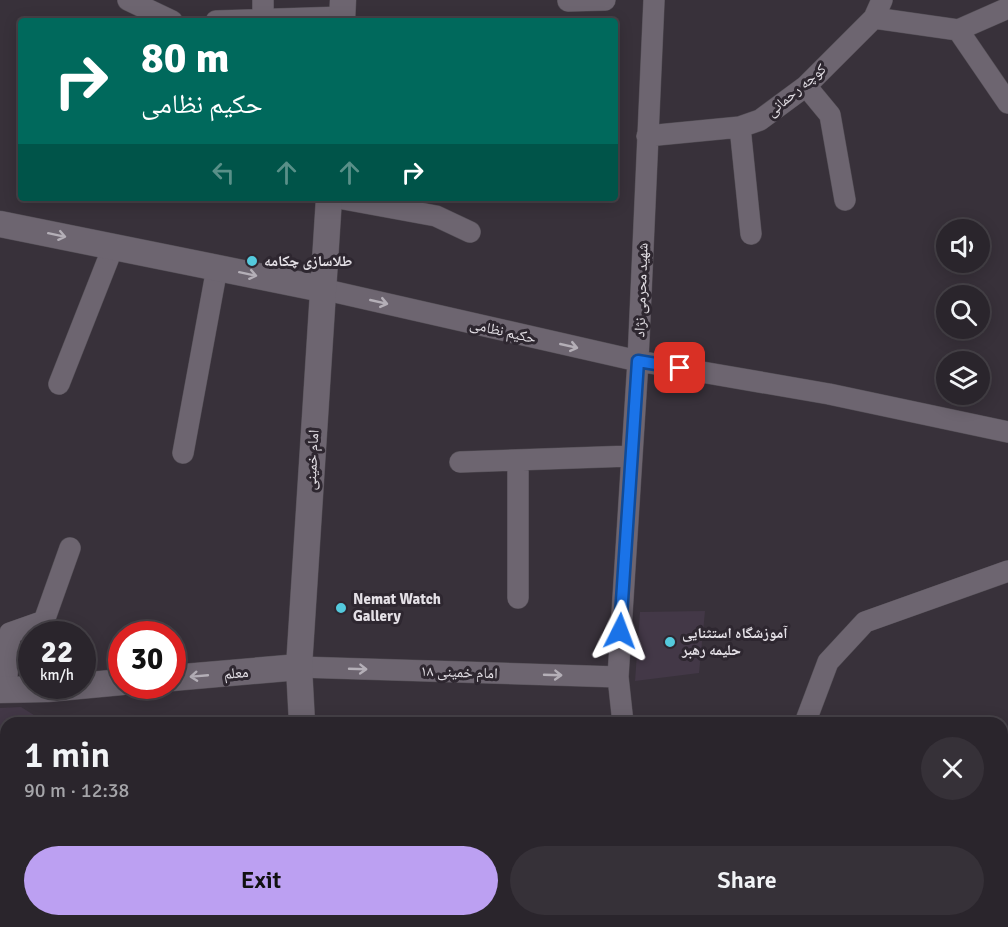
<!DOCTYPE html>
<meta charset="utf-8">
<style>
body{margin:0;font-family:Signika,"Noto Naskh Arabic",sans-serif;background:#363138;color:#f1f3f6;height:100vh;display:flex;flex-direction:column;font-size:22px;white-space:nowrap}
*{box-sizing:border-box;margin:0}
p{font-size:20px;color:#a5a5a9}
.icon{flex:none;width:33px;height:33px;fill:none;stroke:currentColor;stroke-width:2;stroke-linecap:round;stroke-linejoin:round}
.map{position:relative;flex:1;overflow:hidden}
.sheet{position:absolute;left:0px;top:717px;width:1008px;height:210px;display:flex;flex-direction:column;background:#2a252c;border-radius:18px 18px 0 0;box-shadow:0 3px 15px #0003,0 0 0 2px #464248}
.sheet>*{flex:none}
.banner{position:absolute;left:18px;top:18px;width:600px;height:183px;border-radius:6px;box-shadow:0 3px 15px #0003,0 0 0 2px #464248;background:#00695c;color:#fff;overflow:hidden}
.fabs{position:absolute;left:936px;top:219px;display:grid;gap:12px}
.fabs a{display:grid;place-items:center;width:54px;height:54px;border-radius:50%;background:#2a252c;box-shadow:0 3px 15px #0003,0 0 0 2px #464248;font-size:30px}
.speed{position:absolute;left:18px;top:621px;display:flex;gap:12px;font-size:30px;font-weight:700;text-align:center}
.speed>*{display:grid;place-content:center;width:78px;height:78px;border-radius:50%;background:#2a252c;box-shadow:0 3px 15px #0003,0 0 0 2px #464248;line-height:1}
.speed small{font-size:15px;font-weight:400}
.speed .limit{border:9px solid #d22;background:#fff;color:#111}
.pin{position:absolute;display:grid;place-items:center;width:51px;height:51px;color:#fff;margin:-26px;border-radius:12px;box-shadow:0 3px 9px #0006}
.me{position:absolute;width:66px;margin:-33px;rotate:3deg;stroke-linejoin:round;filter:drop-shadow(0 0 4px #0008)}
.turn{display:flex;align-items:center;gap:21px;height:126px;padding:0 24px;font-size:27px}
.turn .icon{width:78px;height:78px;stroke-width:2.5}
.turn b{display:block;font-size:42px;line-height:51px}
.lanes{display:flex;align-items:center;height:57px;padding:0 24px;background:#0003;justify-content:center;gap:30px;direction:ltr}
.lanes .off{opacity:.35}
.round{display:grid;place-items:center;flex:none;width:63px;height:63px;border-radius:32px;background:#363138}
.head{display:flex;align-items:center;justify-content:space-between;height:102px;padding:0 24px}
h1{font-size:36px;font-weight:600;line-height:45px}
.action{display:flex;gap:12px;margin-top:auto;padding:12px 24px}
.action a{flex:1;height:69px;border-radius:36px;background:#bca0f2;color:#111;font-size:24px;font-weight:600;line-height:69px;text-align:center}
.action a+a{background:#363138;color:#f1f3f6}
.map>svg:first-child{display:block}
.built{fill:#433847}
.lines{fill:none;stroke-linecap:round;stroke-linejoin:round}
.minor-casing{stroke:#524d54;stroke-width:22}
.tertiary-casing{stroke:#524d54;stroke-width:27}
.minor{stroke:#6d6570;stroke-width:21}
.tertiary{stroke:#6d6570;stroke-width:26}
.oneway{stroke:#b4afb7}
.route-casing{stroke:#114b97;stroke-width:15}
.route{stroke:#1a73e8;stroke-width:10}
.poi-dot{fill:#54cadd;stroke:#2e2730;stroke-width:2}
.labels{text-anchor:middle;stroke-width:6;stroke-linejoin:round;paint-order:stroke}
.street-label{font-size:15px;fill:#e4e0e6;stroke:#2e2730}
.poi-label{font-size:15px;font-weight:bold;fill:#e4e0e6;stroke:#2e2730;text-anchor:start}
</style>
<div class="map">
<svg width="1008" height="927" viewBox="0 0 1008 927">
<rect width="100%" height="100%" fill="#38313a"/>
<path class="built" d="M705,611L699,673L635,681L640,612Z
M21,707L37,717L39,723H6V767H0V708Z"/>
<g class="lines">
<g class="minor-casing">
<path id="minor" d="M128,0L172,21
M568,1L605,0
M874,18L958,30L1008,103
M263,19V0
M216,21L342,17
M958,30L1008,8
M806,86L830,115L845,200
M740,127L751,234
M647,136L740,127L760,120L806,86L874,18L882,0
M338,198L436,216L470,232
M322,289L638,361L829,394L1008,432
M59,384L113,247
M183,453L217,268
M518,460V598
M460,462L631,456
M299,667L618,677
M6,689L10,633L44,621L70,548
M623,723L618,677L638,361L654,0
M805,723L828,662L865,622L1008,571
M1002,873L1008,874
M468,927L469,921
M632,927V921
M805,927V921"/>
</g>
<g class="tertiary-casing">
<path id="tertiary" d="M342,21L343,0
M0,224L322,289
M172,678L299,667
M0,690L47,689L122,682
M302,723L299,667L329,198
M0,923L9,927
M307,927L308,921"/>
</g>
<use href="#minor" class="minor"/>
<use href="#tertiary" class="tertiary"/>
</g>
<defs><path id="oneway-shaft" d="M-6 0H5M1.5-3L5.5 0L1.5 3" fill="none" stroke-width="1.6" stroke-linecap="round" stroke-linejoin="round" transform="scale(1.5)"/></defs>
<g class="oneway">
<use href="#oneway-shaft" transform="translate(57 235) rotate(12)"/>
<use href="#oneway-shaft" transform="translate(248 274) rotate(12)"/>
<use href="#oneway-shaft" transform="translate(379 302) rotate(13)"/>
<use href="#oneway-shaft" transform="translate(569 346) rotate(13)"/>
<use href="#oneway-shaft" transform="translate(358 669) rotate(2)"/>
<use href="#oneway-shaft" transform="translate(553 675) rotate(2)"/>
<use href="#oneway-shaft" transform="translate(199 676) rotate(175)"/>
</g>
<g class="lines">
<g class="route-casing">
<path id="route" d="M620,631L638,361L680,368"/>
</g>
<use href="#route" class="route"/>
</g>
<g class="poi-dot">
<circle cx="252" cy="261" r="6"/>
<circle cx="341" cy="608" r="6"/>
<circle cx="670" cy="642" r="6"/>
</g>
<g class="labels">
<g class="street-label">
<text transform="translate(796 90) rotate(-40)" y="5">کوچه رحمانی</text>
<text transform="translate(641 290) rotate(-88)" y="5">شهید محرمی نژاد</text>
<text transform="translate(503 331) rotate(13)" y="5">حکیم نظامی</text>
<text transform="translate(312 460) rotate(-87)" y="5">امام خمینی</text>
<text transform="translate(459 672) rotate(2)" y="5">امام خمینی ۱۸</text>
<text transform="translate(236 673) rotate(-5)" y="5">معلم</text>
</g>
<g class="poi-label">
<text x="264" y="266">طلاسازی چکامه</text>
<text x="353" y="604">Nemat Watch<tspan x="353" dy="17">Gallery</tspan></text>
<text x="682" y="638">آموزشگاه استثنایی<tspan x="682" dy="17">حلیمه رهبر</tspan></text>
</g>
</g>
</svg>
<div class="fabs">
<a><svg class="icon" aria-label="sound" viewBox="0 0 24 24"><path d="M4 9h4l5-4v14l-5-4H4zM17 9q2 3 0 6"/></svg></a>
<a><svg class="icon" aria-label="search" viewBox="0 0 24 24"><circle cx="10" cy="10" r="6"/><path d="M15 15l6 6"/></svg></a>
<a><svg class="icon" aria-label="layers" viewBox="0 0 24 24"><path d="M12 4l9 5-9 5-9-5zM3 14l9 5 9-5"/></svg></a>
</div>
<div class="speed"><div>22<small>km/h</small></div><div class="limit">30</div></div>
<div class="pin" style="left:680px;top:368px;background:#d93025"><svg class="icon" aria-label="arrive" viewBox="0 0 24 24"><path d="M6 21V4h12l-3 4 3 4H6"/></svg></div>
<svg class="me" style="left:620px;top:631px" viewBox="-20 -20 40 40"><path d="M0-17L14 15 0 8-14 15z" fill="#1a73e8" stroke="#fff" stroke-width="4"/></svg>
<div class="banner">
<div class="turn"><svg class="icon" aria-label="right" viewBox="0 0 24 24"><path d="M7 20v-9h11M14 6l5 5-5 5"/></svg><div><b>80 m</b>حکیم نظامی</div></div>
<div class="lanes"><svg class="icon off" aria-label="left" viewBox="0 0 24 24"><path d="M17 20v-9H6M10 6l-5 5 5 5"/></svg><svg class="icon off" aria-label="ahead" viewBox="0 0 24 24"><path d="M12 20V5M6 11l6-6 6 6"/></svg><svg class="icon off" aria-label="ahead" viewBox="0 0 24 24"><path d="M12 20V5M6 11l6-6 6 6"/></svg><svg class="icon" aria-label="right" viewBox="0 0 24 24"><path d="M7 20v-9h11M14 6l5 5-5 5"/></svg></div>
</div>
<section class="sheet">
<div class="head"><div><h1>1 min</h1><p>90 m · 12:38</p></div><a class="round"><svg class="icon" aria-label="close" viewBox="0 0 24 24"><path d="M6 6l12 12M18 6L6 18"/></svg></a></div>
<div class="action"><a>Exit</a><a>Share</a></div>
</section>
</div>
